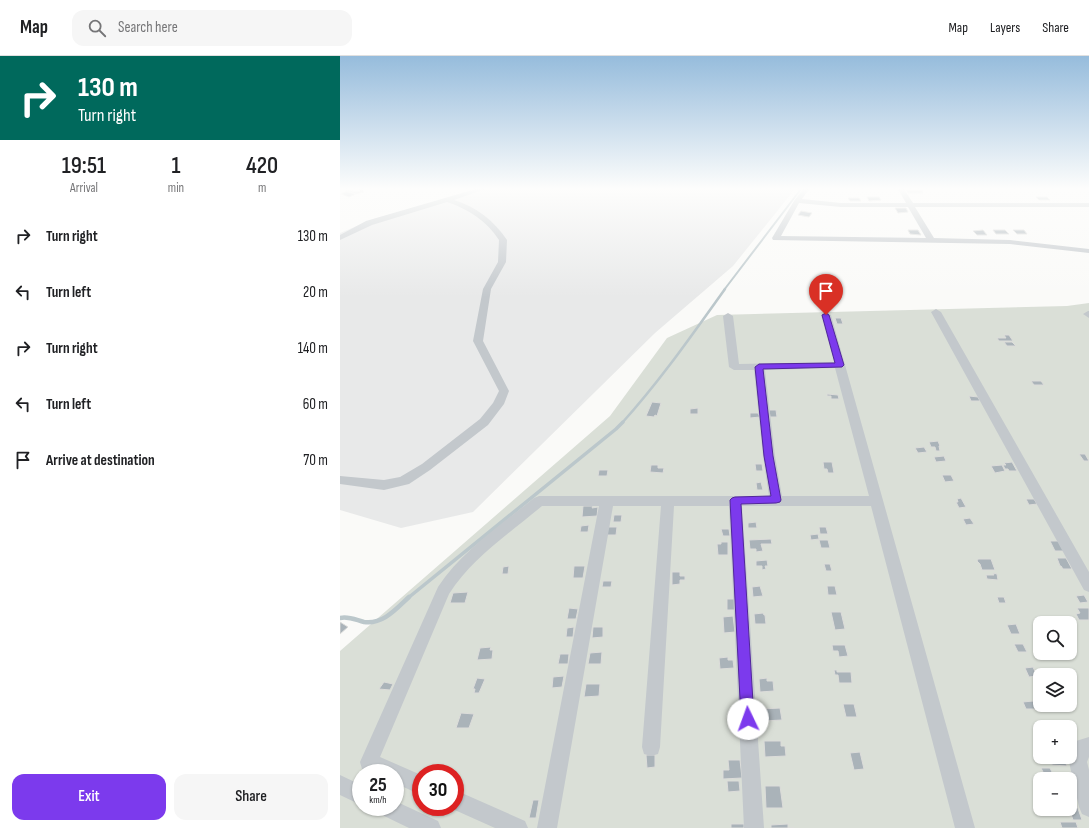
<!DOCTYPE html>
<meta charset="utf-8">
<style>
body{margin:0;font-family:"Sofia Sans Condensed",sans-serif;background:#f6f6f6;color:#202124;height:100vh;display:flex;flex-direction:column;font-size:15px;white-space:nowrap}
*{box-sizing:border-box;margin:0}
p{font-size:13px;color:#757577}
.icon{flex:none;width:22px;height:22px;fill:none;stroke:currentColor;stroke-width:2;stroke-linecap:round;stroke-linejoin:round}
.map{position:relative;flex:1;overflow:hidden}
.panel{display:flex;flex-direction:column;background:#fff;width:340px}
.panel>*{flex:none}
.banner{background:#00695c;color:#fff;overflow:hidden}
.fabs{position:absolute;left:693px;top:560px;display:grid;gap:8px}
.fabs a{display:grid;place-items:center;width:44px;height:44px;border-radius:8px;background:#fff;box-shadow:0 1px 3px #0004;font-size:20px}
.speed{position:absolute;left:12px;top:708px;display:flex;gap:8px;font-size:20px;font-weight:700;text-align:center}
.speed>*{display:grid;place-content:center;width:52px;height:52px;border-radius:50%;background:#fff;box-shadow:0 1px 3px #0004;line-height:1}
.speed small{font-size:10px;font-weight:400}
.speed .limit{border:6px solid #d22;background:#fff;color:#111}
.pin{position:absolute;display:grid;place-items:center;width:34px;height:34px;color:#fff;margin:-41px -17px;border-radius:50% 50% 50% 0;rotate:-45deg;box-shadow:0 0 4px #0007}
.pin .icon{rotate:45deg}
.me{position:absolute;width:44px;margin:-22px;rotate:357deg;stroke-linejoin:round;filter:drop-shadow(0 0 3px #0008)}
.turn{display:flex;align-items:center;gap:14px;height:84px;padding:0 12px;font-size:18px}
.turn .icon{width:52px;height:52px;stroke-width:2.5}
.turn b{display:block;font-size:28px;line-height:34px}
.eta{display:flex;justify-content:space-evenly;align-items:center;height:68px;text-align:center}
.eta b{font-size:24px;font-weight:600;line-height:28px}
.button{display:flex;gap:8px;margin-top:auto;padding:8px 12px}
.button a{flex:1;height:46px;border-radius:12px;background:#7c3aed;color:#fff;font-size:16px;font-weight:600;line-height:46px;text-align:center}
.button a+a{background:#f6f6f6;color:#202124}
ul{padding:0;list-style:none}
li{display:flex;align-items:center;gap:12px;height:56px;padding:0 12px}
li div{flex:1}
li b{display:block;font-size:15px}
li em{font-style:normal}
header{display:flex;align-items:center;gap:24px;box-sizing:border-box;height:56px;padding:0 20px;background:#fff;border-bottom:1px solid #e0e0e0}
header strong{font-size:19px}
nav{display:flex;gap:22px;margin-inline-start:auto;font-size:14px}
.search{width:280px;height:36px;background:#f6f6f6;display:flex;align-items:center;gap:10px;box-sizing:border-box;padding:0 14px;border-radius:12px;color:#757577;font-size:15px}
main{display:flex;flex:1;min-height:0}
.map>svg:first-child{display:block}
.built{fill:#e8e9e9}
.green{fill:#dadfd7;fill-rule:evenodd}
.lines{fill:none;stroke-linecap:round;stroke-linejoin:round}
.stream-far3{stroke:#bbc7cb;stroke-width:2}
.stream-far2{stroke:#bbc7cb;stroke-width:2.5}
.stream-far1{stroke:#bbc7cb;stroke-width:3.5}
.stream{stroke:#bbc7cb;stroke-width:4.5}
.building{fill:#aab3b9;stroke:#dcdcda}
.minor{fill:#c3c8cc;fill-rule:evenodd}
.route{fill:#7c3aed;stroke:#51269a}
</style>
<header>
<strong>Map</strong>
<div class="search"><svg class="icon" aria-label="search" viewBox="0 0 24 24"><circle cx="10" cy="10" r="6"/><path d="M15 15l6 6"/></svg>Search here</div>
<nav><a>Map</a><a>Layers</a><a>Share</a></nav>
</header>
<main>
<section class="panel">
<div class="banner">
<div class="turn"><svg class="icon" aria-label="right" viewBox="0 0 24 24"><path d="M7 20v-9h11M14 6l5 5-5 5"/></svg><div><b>130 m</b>Turn right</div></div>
</div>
<div class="eta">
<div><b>19:51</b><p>Arrival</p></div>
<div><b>1</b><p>min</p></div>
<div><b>420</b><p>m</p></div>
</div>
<ul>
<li><svg class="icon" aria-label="right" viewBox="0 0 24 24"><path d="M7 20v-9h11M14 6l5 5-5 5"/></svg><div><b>Turn right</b></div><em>130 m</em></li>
<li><svg class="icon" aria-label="left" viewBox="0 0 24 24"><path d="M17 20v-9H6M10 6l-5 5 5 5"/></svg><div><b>Turn left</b></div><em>20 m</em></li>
<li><svg class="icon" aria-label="right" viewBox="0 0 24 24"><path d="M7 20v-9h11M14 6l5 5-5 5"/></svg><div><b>Turn right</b></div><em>140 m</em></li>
<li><svg class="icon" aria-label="left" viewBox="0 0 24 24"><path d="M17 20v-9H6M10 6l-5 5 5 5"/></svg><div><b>Turn left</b></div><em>60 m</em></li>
<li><svg class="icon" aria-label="arrive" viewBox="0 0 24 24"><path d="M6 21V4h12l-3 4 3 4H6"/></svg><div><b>Arrive at destination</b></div><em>70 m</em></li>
</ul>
<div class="button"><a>Exit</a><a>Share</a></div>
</section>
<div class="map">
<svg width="749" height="772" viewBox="0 0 749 772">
<rect width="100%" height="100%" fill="#fafaf8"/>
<path class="built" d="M136,133H455L393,210L315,277L133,456L61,472L0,454V177L36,162L63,155Z"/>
<path class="green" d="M749,247V772H0V595L270,360L327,282L377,259L727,250ZM700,567H730V597H700ZM700,619H730V649H700ZM700,671H730V701H700ZM21,717H55V751H21ZM81,717H115V751H81ZM700,723H730V753H700Z"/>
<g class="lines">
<path class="stream-far3" d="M384,234L461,133"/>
<path class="stream-far2" d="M282,367C320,325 352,279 385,233"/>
<path class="stream-far1" d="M68,542L276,373L283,366"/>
<path class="stream" d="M0,562C9,560 16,564 24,566C43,569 57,552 69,541"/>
</g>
<path class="building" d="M18,133H23L24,136L16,138L5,135L8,134L16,136L20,135Z
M566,134H582L583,137H568Z
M7,135L16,138L9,141L1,138Z
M527,141H539L541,144L529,145Z
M696,141H707L710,144H699Z
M508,142H519L521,145H510Z
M555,152H566L568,156L558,157Z
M461,155L472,157L469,161L458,159Z
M568,174H578L581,179L570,178Z
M643,174L647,179H637L633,175Z
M653,174H665L669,178H656Z
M673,174H684L687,178H677Z
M495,262H501L503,268H497Z
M664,279H669L673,285H659L657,282H666Z
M664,286H672L676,290H667Z
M691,325H701L704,329H694Z
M487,338L498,339L499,343H491V340H487Z
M629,340L638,341L640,345H631Z
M312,346L321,347L317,360L315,359L314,361L306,360Z
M358,352V358H350V353Z
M429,354H436L437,361H430Z
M410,357H418L420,361L410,362Z
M598,385L600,390H599L600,395H596L595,391H591L589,386Z
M584,391L587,396L578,397L575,392Z
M739,398H745L749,405H744Z
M604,400L606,405L596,406L594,401Z
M483,406H492L494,417H488L487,413H484Z
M672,406L677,415H669L668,413H665L663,409H666L664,407Z
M415,408H422L423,415H416Z
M311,409H318V412H324L323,417L310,416Z
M662,409L665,415L655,417L651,410Z
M259,414H268L267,420H258Z
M602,419H611L614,425L605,426Z
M421,426L423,434H417L416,427Z
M621,442L626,451L619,452L616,446H618L617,443Z
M686,443H694L697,448L689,449Z
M243,450H253L252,452L258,451L257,460L242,461Z
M274,459H282L281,466H273Z
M630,462L634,468L626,469L623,463Z
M416,466L417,472H408V467Z
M249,469L248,476H240L241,470Z
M268,471H277L276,479H267Z
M479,471H486L488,478H480Z
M381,473H389L390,480H383Z
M478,478L479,483L471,484L470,479Z
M431,483L432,488H421L423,495L416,496V493H410L409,484Z
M479,484H488L490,492H481Z
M710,485H718L724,495H715Z
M381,486H388V499H378L377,488H381Z
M717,502H726L732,513H723L721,510H720Z
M638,503H651L655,514H642L640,508L637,505Z
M427,504L428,510H425L426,513L422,514V510H416V505Z
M484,508H490L492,515H486Z
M169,510L168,518H162L163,511Z
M234,510H245L243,522H233Z
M332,516H340V520H345V524H340V528L332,529Z
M653,517L657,518L658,524L647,523L646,519H654Z
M263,525H272L271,531H262Z
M420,530L423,540L413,541L412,531Z
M487,530H495L497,539H488Z
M128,536L125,547H110L113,537Z
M744,539L748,546L740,547L736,540Z
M657,541H664L666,547H659Z
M387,543H395V554H387Z
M229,552L238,553L236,563H227Z
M737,552H749V564H739L736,558L740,557Z
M491,556H501L505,573L495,574Z
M423,557L424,559H425L426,568H415L414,558Z
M393,560L395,576L384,577L383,561Z
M0,566L8,571L0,578Z
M676,568L680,578H671L667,569Z
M234,571L233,581H226L227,572Z
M253,571H263V581L252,582Z
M674,588H683L687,596H678Z
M492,589H505L508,600L499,601L498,595H493Z
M151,591L150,594H153L152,603L137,604L140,592Z
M262,596L261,608H248L250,597Z
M220,598H229L228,608H218Z
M388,601V604H393L394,612L380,613L379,602Z
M693,611L697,620L689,621L685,612Z
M494,614H497V616H511L512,627H499L498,619H495Z
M224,620L222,631L212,632L213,621Z
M137,622L145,623L139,637H134L135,633H133Z
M427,622V625H433L434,635L420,636L419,623Z
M699,625L700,637H698L693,626Z
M44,626L53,628L50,634L39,633Z
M246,628H260L259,640L244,641Z
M693,645L696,653H686L683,646Z
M503,648H514L517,661H506Z
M440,652L442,664L423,665L421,653Z
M121,657L134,658L129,672H116Z
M424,685H441V690H445L446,700L425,701Z
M520,696L524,713L514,714L510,697Z
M306,699H315V711L307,712Z
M710,701H723L727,710L712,709Z
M388,704H400L402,722L383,723V714H389Z
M701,712H710L714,720H705Z
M387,725H399L400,735L388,736Z
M425,730H440L443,752H426Z
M730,741H734L742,764H733L731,758H734L732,754L730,753Z
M193,744H199L196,762H189Z
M720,766H736L738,772H722Z
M391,768H404V772H391Z
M448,768V772H454H431V769Z"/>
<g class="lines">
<path class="minor" d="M136,133H145L114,144C137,151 154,165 167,184L166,206L151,233L143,285L169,335L164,348L148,369L90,414L69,428L44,434L0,428V420L44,424L60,421L82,408L140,363L153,347L159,335L133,285L143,233L158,206L159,184C147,165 128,153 107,146L32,169L0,184V179L26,165Z
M463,133H469L462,143L501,147H566L558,133H564L573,147H749V151H575L594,182L670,184L749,193V197L670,188L433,184L432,182L454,145ZM459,147L501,151H568L586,182L441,180Z
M596,253L601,256L749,516V536L744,534L591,256Z
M748,255H749V262L743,258Z
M486,256L491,259L505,309L635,772H615L531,450H402L424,772H404L389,450H334L320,691L318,698L311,700L304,698L302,691L321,450H273L217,772H197L259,450H202C170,477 132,502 109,538L40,701L81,719V739L55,727V717H32L22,713L20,706L98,531C122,494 161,469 194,442L199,440H429L423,400L414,314H394L389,311L383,260L388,257L393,260L399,308L494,306L481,259ZM495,312L529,440H442L435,400L425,314Z
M749,681V701L747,706L749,714V761L742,758L739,751L729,706L736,685Z
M0,719L21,729V749L0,739Z
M115,734L185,765L188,772H155L108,751H115Z
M55,745L98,765L101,772H69L40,758L37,751H55Z"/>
</g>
<linearGradient id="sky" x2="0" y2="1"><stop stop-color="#96bcdc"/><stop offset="0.55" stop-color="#fdfdfc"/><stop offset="1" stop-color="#fdfdfc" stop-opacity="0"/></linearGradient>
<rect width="749" height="241" fill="url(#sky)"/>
<path class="route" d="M486,257L489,259L504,309L502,311L423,313L433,400L441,444L440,446L436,447L401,448L414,663L412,667L408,669L403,667L401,663L390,444L392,442L395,441L431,440L424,400L415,311L419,308L495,307L482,259Z"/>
</svg>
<div class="fabs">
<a><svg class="icon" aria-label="search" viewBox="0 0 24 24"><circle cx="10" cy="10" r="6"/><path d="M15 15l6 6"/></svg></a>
<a><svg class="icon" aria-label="layers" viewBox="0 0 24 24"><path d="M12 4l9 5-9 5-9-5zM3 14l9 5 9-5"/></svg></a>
<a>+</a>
<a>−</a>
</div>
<div class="speed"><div>25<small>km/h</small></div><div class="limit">30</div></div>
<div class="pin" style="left:486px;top:259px;background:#d93025"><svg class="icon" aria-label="arrive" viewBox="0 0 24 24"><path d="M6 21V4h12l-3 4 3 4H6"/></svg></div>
<svg class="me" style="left:408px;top:663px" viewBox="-20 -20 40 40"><circle r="19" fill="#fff"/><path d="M0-13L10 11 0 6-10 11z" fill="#7c3aed"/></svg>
</div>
</main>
